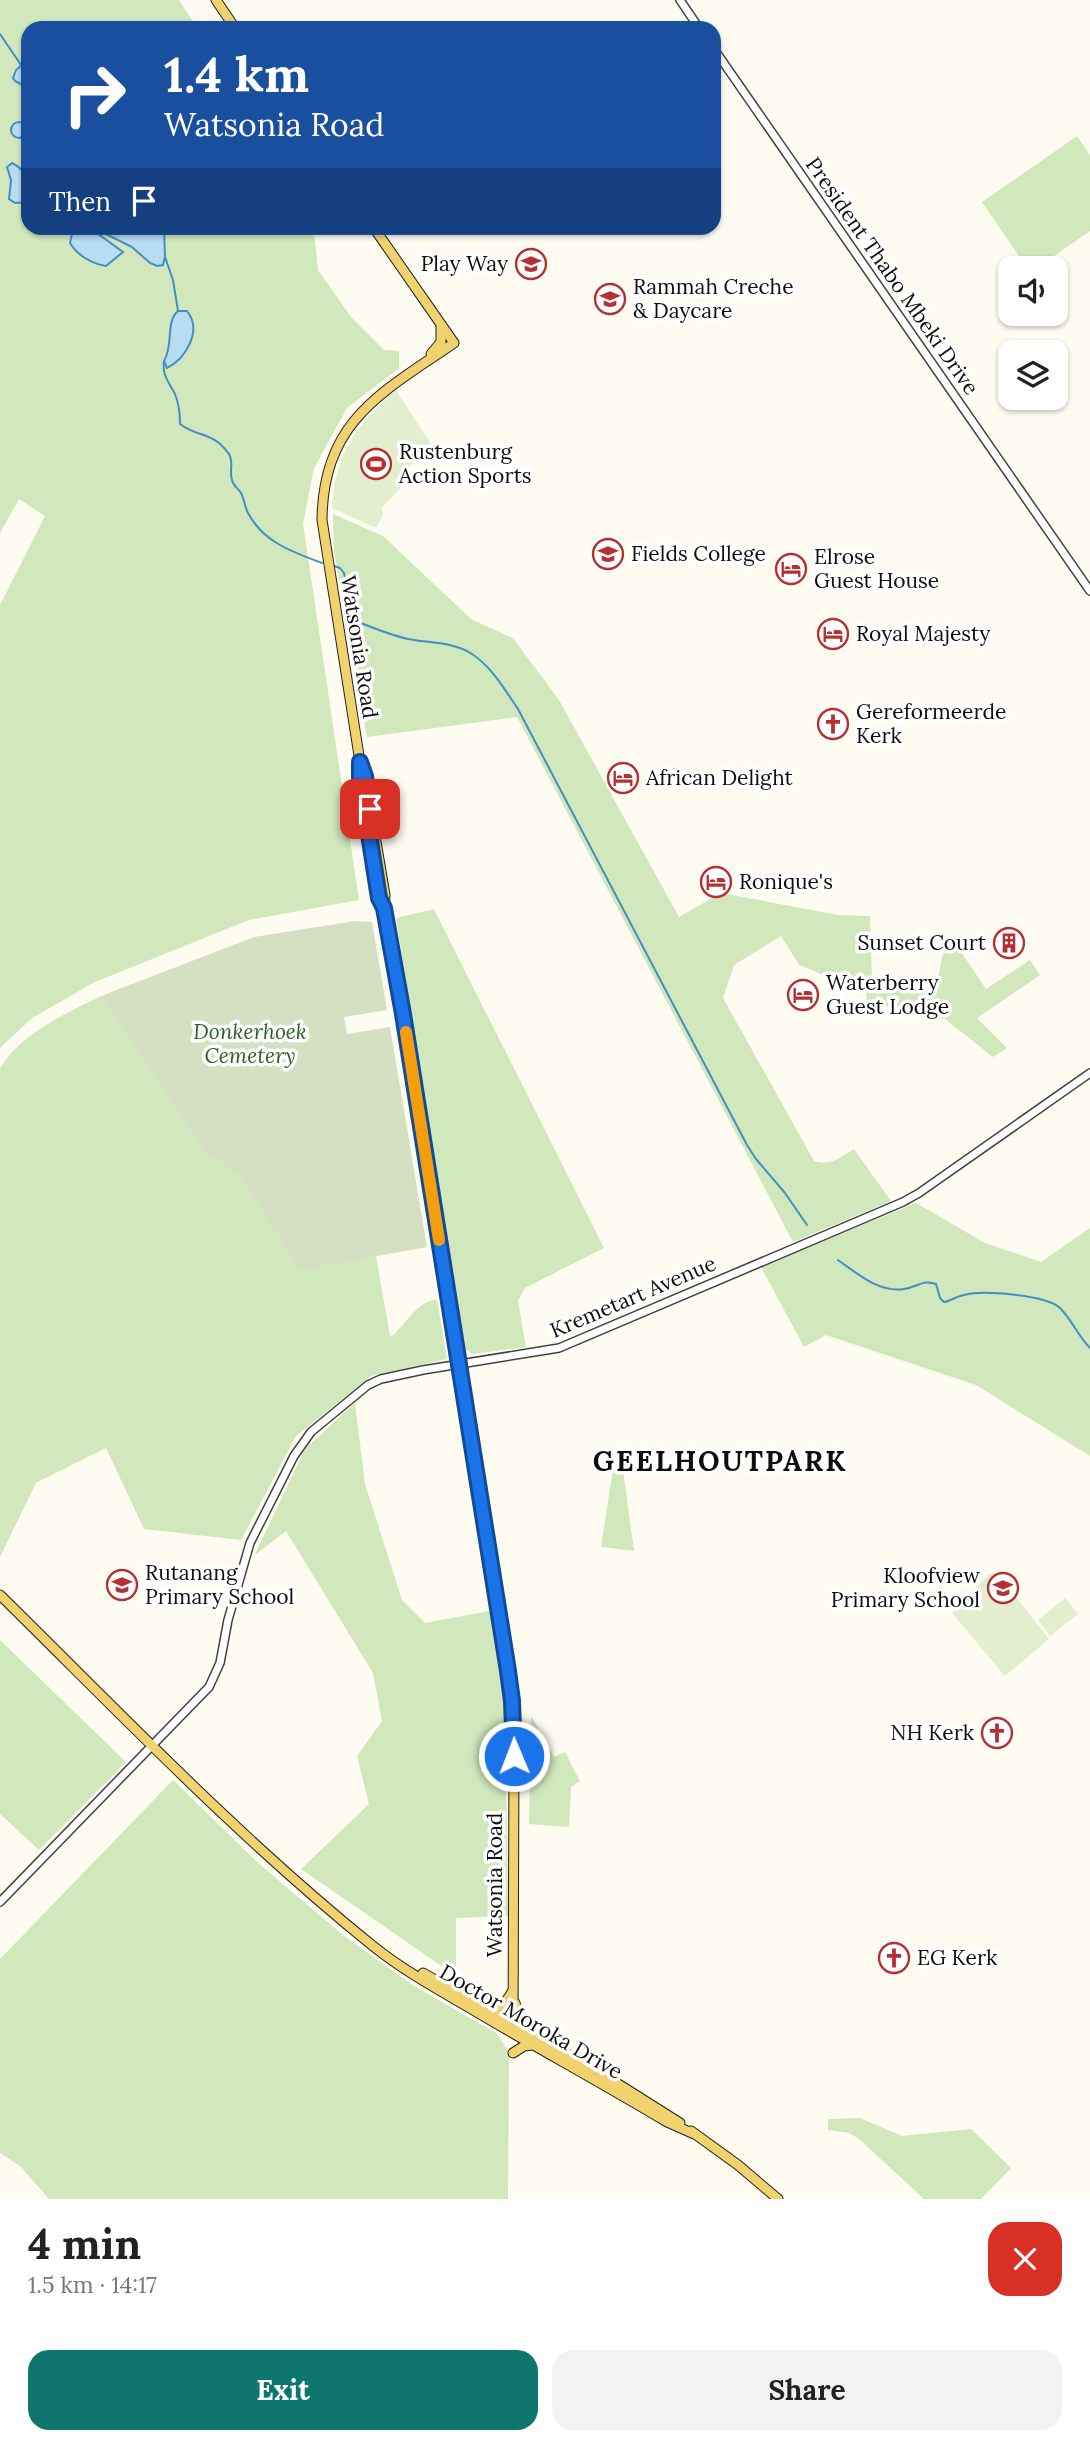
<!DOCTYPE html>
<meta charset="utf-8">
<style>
body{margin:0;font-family:Lora,serif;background:#f2f2f2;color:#222;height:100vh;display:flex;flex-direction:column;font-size:26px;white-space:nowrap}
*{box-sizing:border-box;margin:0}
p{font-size:23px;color:#767676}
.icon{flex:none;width:38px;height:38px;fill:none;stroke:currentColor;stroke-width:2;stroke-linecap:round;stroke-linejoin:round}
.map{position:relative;height:2199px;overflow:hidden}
.panel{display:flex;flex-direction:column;background:#fff;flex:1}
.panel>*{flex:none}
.banner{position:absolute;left:21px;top:21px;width:700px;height:214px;border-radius:21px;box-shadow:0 2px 5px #0004;background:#1a4fa0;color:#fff;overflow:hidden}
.fabs{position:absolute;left:998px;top:256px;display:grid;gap:14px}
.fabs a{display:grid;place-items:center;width:70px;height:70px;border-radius:14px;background:#fff;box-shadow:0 2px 5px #0004;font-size:35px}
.pin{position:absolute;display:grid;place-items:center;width:60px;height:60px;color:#fff;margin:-30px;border-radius:14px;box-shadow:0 4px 10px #0006}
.me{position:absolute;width:77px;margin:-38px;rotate:359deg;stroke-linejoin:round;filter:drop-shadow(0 0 5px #0008)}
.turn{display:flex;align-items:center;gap:24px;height:147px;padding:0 28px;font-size:32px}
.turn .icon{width:91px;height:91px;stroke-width:2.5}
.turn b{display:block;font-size:49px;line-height:60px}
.then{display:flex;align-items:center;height:66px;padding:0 28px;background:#0003;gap:14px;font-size:26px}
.round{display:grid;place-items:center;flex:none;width:74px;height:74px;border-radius:21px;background:#f2f2f2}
.summary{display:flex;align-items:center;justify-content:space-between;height:119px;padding:0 28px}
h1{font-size:42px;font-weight:700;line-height:52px}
.button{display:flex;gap:14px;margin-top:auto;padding:14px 28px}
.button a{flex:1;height:80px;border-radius:21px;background:#0f766e;color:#fff;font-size:28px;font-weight:700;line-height:80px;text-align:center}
.button a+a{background:#f2f2f2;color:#222}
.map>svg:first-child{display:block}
.green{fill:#d1e7bc}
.cemetery{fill:#d5dfc2}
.pitch{fill:#e2eecd}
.water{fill:#b8dcf2;stroke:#438fc5;stroke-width:2}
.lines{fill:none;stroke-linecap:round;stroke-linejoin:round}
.stream{stroke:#438fc5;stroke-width:2}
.minor-casing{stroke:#414141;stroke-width:10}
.major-casing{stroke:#1f1f1f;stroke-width:11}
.minor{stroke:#fff;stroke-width:7}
.major{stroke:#f0d26f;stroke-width:9}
.route-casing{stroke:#114b97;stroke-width:18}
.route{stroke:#1a73e8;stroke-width:12}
.slow{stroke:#f59e0b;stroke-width:12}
.labels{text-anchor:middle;stroke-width:7;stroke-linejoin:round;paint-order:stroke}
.poi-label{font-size:21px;fill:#0e0e0e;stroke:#fff;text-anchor:start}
.street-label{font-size:21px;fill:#0e0e0e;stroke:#fff}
.park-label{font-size:21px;font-style:italic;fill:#2e6222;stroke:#fff}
.district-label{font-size:28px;font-weight:bold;letter-spacing:2px;fill:#0e0e0e;stroke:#fff}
</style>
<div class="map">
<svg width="1090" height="2199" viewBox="0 0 1090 2199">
<rect width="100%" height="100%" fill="#fefcf0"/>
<path class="green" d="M0,0H179L197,28H28V228H310L315,239L318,270L351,317L384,350L399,351V368L347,408L314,468L303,524L359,900L249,920L95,982L32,1018L0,1048V605L45,516L19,499L0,533Z
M1077,136L1090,155V231L1037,268H1027L982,202Z
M333,514L383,536L471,619L513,638L559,700L679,917L721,893L838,915L870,916L872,979L935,991L943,954L957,946L986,989L1030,960L1040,975L977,1018L1007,1048L993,1057L945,1019L867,1002L865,980L841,982L799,965L781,936L734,965L723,998L814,1161C831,1166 840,1158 854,1149L891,1201L793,1242L517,717L367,737L334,551Z
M434,909L604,1248L525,1288L518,1301L526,1347L473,1354L464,1348L396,918Z
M101,996L204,1151L239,1175L300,1269L376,1256L390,1336L394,1335C407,1321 417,1303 437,1299L447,1359L371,1376L296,1436L241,1540L144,1529L106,1448L36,1483L0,1557V1069C19,1034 67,1013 101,996Z
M916,1203L985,1243L1041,1262L1090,1228V1456L976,1385L826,1335L804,1347L761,1267Z
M355,1403L365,1484L402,1600L425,1623L490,1611L505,1704L508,1916L456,1918V1976L301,1869L369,1804L357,1756L382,1721L373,1673L286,1531L254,1556L305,1449Z
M621,1455L634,1551L601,1547L615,1456Z
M0,1640L126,1762L39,1850L0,1814Z
M531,1716L554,1757L565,1752L580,1781L571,1787L569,1827L529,1824Z
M173,1780L257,1862L344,1936L414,1986L496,2033L509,2052L508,2199H49L20,2166L0,2153V1959Z
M860,2118L902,2136L971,2129L1011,2168L981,2199H924L859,2139L849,2133L828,2130V2119Z"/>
<path class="cemetery" d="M355,921L372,922L387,1010L344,1017L347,1034L390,1027L427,1247L300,1270L239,1175L204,1151L101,996L254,937Z"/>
<path class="pitch" d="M396,390L431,444L404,472L411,477L382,507L383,515L376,528L332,508C334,455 357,424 396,390Z
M997,1573L1049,1639L1005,1676L952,1613L989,1574Z
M1065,1598L1078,1614L1050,1636L1038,1620Z"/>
<path class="water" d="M28,60V88L15,81L13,78L16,70Z
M11 130a8 8 0 1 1 16 0a8 8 0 1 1-16 0Z
M12,163C30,172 28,184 28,202L15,203L9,199L11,180L7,167Z
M81,228L94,231L123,252L106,266C92,264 77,255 70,243L72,234Z
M94,228H164L165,257L163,265L157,266L150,263L132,247Z
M178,311H187C203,331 185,359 167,368L164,361C174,345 165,322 178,311Z"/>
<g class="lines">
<path class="stream" d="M0,34L21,65
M21,137L28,152
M165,257L173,280L178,311
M164,361C162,376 169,382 175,394C179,404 180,413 180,424C198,438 213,431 229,454C234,463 229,471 232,480C233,486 238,488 241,493C244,499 245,507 248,513C264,543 293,552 322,563
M334,566L340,568L344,573L352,615L356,621C373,628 390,635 408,639C429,643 454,642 472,654C492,667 505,690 518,709L747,1145L756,1159L785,1193L807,1225
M838,1260C858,1274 879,1293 904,1289C918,1287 923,1279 936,1284L940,1298L944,1302C951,1301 957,1296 964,1295C983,1290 1047,1295 1060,1308C1072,1320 1078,1336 1090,1348"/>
<g class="minor-casing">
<path id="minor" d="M680,0L699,28
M714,49L1090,591
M0,1902L209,1687L220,1663L228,1620L250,1543L294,1456L311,1432L368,1385L381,1379L423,1370L559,1348L903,1202L919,1193L1090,1073"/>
</g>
<g class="major-casing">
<path id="major" d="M216,0L235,28
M374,228L454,343C381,393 323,421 322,520L360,762L365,776L385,895L384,908L512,1701L514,1756L513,2033
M431,354L441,342V326
M369,838L379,898L383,906
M0,1595C122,1715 239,1838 373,1946C404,1971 441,1991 475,2011C539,2049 604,2084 667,2122L694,2134
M423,1973L596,2070L680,2123
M515,2003L521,2020L529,2031
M488,2007C501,2009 506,2003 512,1992
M513,2053L524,2046L533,2045
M691,2131L738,2165L778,2199"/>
</g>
<use href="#minor" class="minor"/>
<use href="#major" class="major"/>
</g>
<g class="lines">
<g class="route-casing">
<path id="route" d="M370,809L365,776L360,762V777L379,898L384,908L403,1014L508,1671L512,1701L514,1756"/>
</g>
<use href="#route" class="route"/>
<path class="slow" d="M406,1032L439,1240"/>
</g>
<defs>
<g id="school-ring" transform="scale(1.575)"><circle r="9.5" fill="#fff" stroke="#b62f33" stroke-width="1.5"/><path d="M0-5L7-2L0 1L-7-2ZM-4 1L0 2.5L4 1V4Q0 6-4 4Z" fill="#b62f33"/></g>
<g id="stadium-ring" transform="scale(1.575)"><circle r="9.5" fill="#fff" stroke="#b62f33" stroke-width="1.5"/><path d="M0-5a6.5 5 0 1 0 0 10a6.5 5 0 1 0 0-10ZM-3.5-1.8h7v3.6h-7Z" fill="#b62f33"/></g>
<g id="university-ring" transform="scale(1.575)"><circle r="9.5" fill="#fff" stroke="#b62f33" stroke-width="1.5"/><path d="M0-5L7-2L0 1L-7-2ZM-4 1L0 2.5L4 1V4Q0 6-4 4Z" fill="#b62f33"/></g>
<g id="hotel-ring" transform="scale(1.575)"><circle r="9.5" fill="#fff" stroke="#b62f33" stroke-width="1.5"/><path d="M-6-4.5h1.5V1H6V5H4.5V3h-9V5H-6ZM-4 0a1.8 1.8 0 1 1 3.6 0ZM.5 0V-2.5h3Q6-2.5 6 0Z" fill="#b62f33"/></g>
<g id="church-ring" transform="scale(1.575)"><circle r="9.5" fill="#fff" stroke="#b62f33" stroke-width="1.5"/><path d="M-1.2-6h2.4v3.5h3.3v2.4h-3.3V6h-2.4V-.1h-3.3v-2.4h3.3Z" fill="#b62f33"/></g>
<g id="building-ring" transform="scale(1.575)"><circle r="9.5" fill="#fff" stroke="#b62f33" stroke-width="1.5"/><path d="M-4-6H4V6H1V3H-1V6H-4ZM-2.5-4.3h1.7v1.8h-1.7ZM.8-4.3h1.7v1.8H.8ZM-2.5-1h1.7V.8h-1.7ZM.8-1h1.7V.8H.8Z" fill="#b62f33"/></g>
</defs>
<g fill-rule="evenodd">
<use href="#school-ring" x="531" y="264"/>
<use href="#school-ring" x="610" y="299"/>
<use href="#stadium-ring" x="376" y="464"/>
<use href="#university-ring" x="608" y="554"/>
<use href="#hotel-ring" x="791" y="569"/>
<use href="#hotel-ring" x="833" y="634"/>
<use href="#church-ring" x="833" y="724"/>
<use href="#hotel-ring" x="623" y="778"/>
<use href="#hotel-ring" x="716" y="882"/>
<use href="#building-ring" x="1009" y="943"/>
<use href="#hotel-ring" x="803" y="995"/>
<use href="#school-ring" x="122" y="1585"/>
<use href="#school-ring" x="1003" y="1588"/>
<use href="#church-ring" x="997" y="1733"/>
<use href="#church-ring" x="894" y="1958"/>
</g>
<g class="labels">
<g class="poi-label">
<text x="508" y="271" text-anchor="end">Play Way</text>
<text x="633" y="294">Rammah Creche<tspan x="633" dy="24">&amp; Daycare</tspan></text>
<text x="399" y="459">Rustenburg<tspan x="399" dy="24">Action Sports</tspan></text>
<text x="631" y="561">Fields College</text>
<text x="814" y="564">Elrose<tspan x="814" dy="24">Guest House</tspan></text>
<text x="856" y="641">Royal Majesty</text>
<text x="856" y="719">Gereformeerde<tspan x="856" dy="24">Kerk</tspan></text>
<text x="646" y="785">African Delight</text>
<text x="739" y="889">Ronique's</text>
<text x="986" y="950" text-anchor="end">Sunset Court</text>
<text x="826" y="990">Waterberry<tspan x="826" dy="24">Guest Lodge</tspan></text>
<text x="145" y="1580">Rutanang<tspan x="145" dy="24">Primary School</tspan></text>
<text x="980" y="1583" text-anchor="end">Kloofview<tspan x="980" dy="24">Primary School</tspan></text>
<text x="974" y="1740" text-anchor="end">NH Kerk</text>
<text x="917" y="1965">EG Kerk</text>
</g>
<g class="street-label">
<text transform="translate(892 276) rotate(55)" y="7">President Thabo Mbeki Drive</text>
<text transform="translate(359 647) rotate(81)" y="7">Watsonia Road</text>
<text transform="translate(633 1297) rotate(-23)" y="7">Kremetart Avenue</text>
<text transform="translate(495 1885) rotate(-90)" y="7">Watsonia Road</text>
<text transform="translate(531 2022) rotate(30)" y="7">Doctor Moroka Drive</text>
</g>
<g class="park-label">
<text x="250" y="1039">Donkerhoek<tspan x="250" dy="24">Cemetery</tspan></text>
</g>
<g class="district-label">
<text x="720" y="1471">GEELHOUTPARK</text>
</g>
</g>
</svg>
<div class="fabs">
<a><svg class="icon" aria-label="sound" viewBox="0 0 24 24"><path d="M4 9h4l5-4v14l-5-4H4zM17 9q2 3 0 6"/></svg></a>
<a><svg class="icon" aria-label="layers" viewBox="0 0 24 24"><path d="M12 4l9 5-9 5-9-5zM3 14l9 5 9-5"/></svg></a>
</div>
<div class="pin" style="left:370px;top:809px;background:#d93025"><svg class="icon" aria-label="arrive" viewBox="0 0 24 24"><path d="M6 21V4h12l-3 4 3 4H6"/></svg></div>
<svg class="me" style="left:514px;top:1756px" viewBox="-20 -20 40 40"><circle r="17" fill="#1a73e8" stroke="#fff" stroke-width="3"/><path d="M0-11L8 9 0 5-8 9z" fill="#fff"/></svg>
<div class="banner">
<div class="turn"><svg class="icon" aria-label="right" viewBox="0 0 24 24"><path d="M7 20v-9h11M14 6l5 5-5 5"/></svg><div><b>1.4 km</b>Watsonia Road</div></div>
<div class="then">Then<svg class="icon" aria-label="arrive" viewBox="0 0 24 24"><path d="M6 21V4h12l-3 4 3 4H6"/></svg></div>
</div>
</div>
<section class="panel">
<div class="summary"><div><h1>4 min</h1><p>1.5 km · 14:17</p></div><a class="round" style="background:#d93025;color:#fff"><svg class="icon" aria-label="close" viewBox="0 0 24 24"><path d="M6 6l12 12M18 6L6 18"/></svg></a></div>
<div class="button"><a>Exit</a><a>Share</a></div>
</section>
